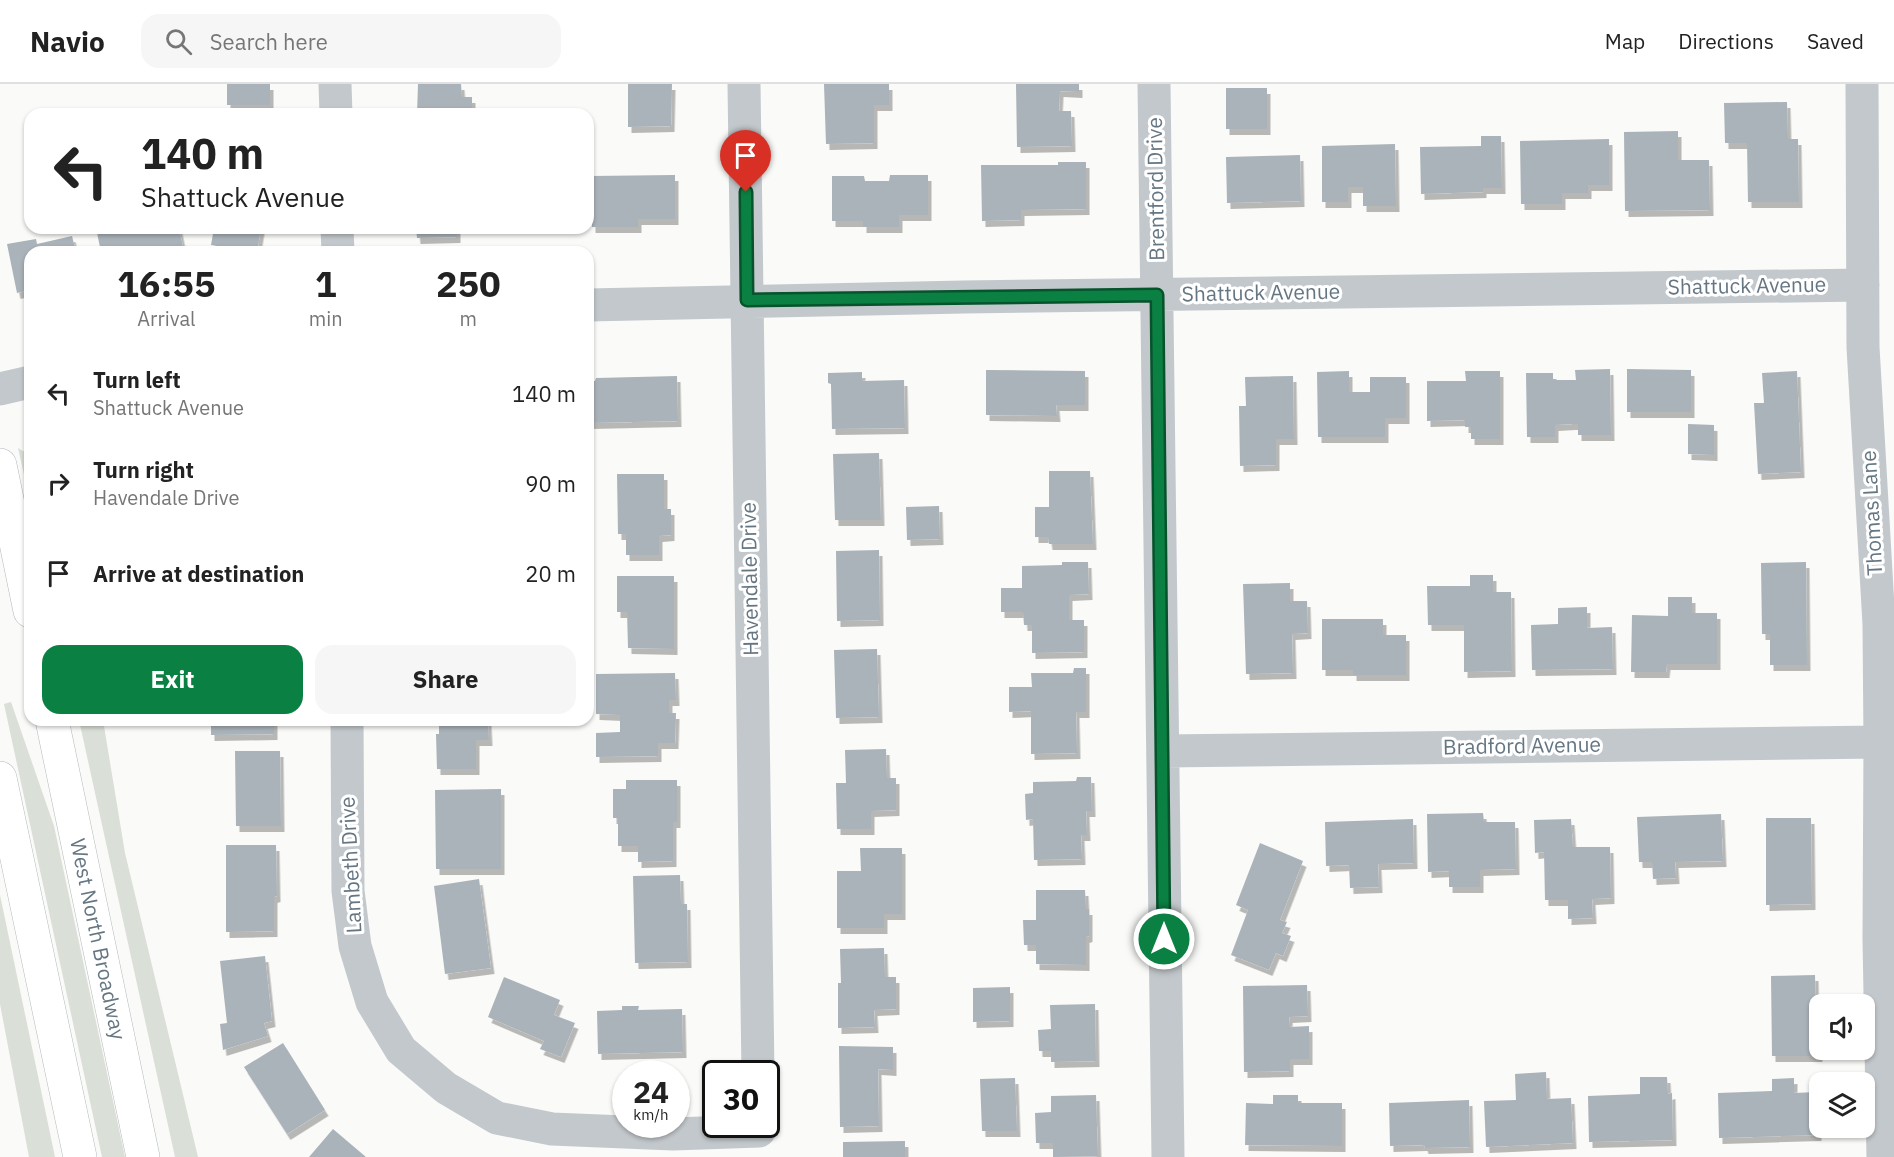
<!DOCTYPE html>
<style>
body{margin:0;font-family:"IBM Plex Sans",sans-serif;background:#f6f6f6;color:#222;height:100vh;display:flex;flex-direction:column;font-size:22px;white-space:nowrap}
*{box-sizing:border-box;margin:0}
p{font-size:20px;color:#767676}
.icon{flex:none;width:33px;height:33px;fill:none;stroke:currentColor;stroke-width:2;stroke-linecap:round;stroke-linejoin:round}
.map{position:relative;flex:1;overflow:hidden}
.drawer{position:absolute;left:24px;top:162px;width:570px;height:480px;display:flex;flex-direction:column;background:#fff;border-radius:18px;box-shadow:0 2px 4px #0004}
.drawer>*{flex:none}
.guide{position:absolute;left:24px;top:24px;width:570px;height:126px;border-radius:18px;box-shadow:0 2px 4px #0004;background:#fff;color:#222;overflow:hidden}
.buttons{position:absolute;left:1809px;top:910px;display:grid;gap:12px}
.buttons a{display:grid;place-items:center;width:66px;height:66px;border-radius:12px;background:#fff;box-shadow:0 2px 4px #0004;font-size:30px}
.speed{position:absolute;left:612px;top:976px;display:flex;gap:12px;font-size:30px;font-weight:700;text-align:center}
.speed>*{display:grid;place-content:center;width:78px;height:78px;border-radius:50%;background:#fff;box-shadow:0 2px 4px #0004;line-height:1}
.speed small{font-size:15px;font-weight:400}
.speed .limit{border:3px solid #111;border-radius:9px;background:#fff;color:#111}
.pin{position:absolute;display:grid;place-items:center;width:51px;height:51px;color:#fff;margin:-62px -26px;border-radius:50% 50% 50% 0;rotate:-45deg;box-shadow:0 0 6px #0007}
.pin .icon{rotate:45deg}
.me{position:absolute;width:66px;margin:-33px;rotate:0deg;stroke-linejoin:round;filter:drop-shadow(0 0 4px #0008)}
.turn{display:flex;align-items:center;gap:21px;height:126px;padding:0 18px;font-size:27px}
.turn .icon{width:78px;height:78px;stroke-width:2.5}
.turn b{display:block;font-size:42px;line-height:51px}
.eta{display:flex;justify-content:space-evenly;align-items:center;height:102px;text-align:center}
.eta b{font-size:36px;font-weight:700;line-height:42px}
.button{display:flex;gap:12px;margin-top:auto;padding:12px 18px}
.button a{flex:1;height:69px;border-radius:18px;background:#0b8043;color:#fff;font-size:24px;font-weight:700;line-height:69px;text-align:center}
.button a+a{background:#f6f6f6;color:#222}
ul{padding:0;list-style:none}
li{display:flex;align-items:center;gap:18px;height:90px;padding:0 18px}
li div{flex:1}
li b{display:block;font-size:22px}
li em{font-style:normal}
header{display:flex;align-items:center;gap:36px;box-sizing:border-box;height:84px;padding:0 30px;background:#fff;border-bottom:2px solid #e0e0e0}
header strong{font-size:28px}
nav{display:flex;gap:33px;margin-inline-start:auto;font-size:21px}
.search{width:420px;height:54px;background:#f6f6f6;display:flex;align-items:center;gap:15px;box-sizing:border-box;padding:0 21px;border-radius:18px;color:#767676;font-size:22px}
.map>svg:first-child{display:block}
.green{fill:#dadfd7}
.building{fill:#aab3b9;filter:url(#shadow)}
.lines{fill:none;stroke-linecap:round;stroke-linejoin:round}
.secondary-casing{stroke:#b3babf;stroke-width:34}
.minor{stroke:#c3c8cc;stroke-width:33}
.secondary{stroke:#fff;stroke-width:33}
.route-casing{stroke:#07532c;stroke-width:15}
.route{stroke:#0b8043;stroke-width:10}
.labels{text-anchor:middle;stroke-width:6;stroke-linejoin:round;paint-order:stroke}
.street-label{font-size:21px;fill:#657683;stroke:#fff}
</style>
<header>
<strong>Navio</strong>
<div class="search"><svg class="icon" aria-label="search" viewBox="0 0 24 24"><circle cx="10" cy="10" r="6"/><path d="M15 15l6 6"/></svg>Search here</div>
<nav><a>Map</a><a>Directions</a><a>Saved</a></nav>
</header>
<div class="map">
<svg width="1894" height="1073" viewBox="0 0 1894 1073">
<defs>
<filter id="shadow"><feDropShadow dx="3.5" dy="6" stdDeviation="0" flood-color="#0004"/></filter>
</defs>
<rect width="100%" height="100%" fill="#fafaf8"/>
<path class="green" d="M18,364L30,371V417Z
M11,618L54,742L125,1073H102L4,620Z
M79,636H103L125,769L198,1073H175Z
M0,811L55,1073H29L0,920Z"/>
<path class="building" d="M227,0H270V21H227Z
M418,0H461L462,13H472V30H417Z
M628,0H672L671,42L628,43Z
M824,0H889V21H874V59L826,60Z
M1016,0H1079V8L1060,7L1059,27H1071L1072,62L1017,63Z
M1226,4H1267V45H1226Z
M1787,18L1788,55H1798L1799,118H1748L1747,59H1725L1724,19Z
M1678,47V76H1709L1710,126L1625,127L1624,48Z
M1481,52H1501L1502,104H1483V108L1421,110L1420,63L1481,62Z
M1609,55V101H1588V109H1562V120H1521L1520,57Z
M1395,60L1396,122H1363V103H1348V118H1322V62Z
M1300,71L1301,117L1227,119L1226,73Z
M1058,78H1086V125L1021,126V136L982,137L981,81H1058Z
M675,91V135H638V143H592L591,92Z
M890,91H928V131H899V143H863V137H832V92H864L865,97H889Z
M96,144H119L120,146L131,144H179L184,168H101Z
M214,144H261L257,168L211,161Z
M416,144H457V153L417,154Z
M72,152L76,168H30V206L17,209L7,160L36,155L37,160Z
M1610,285L1611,351H1578V340H1572L1555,341V353H1527L1526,289H1553V296H1576L1575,286Z
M1627,285L1691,286V328H1627Z
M986,286L1085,287V321H1056L1057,332L986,331Z
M1349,287V308H1370V293H1406V334H1385V353H1318L1317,288Z
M1465,287H1500V355H1471V343H1465V336L1427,337V297H1466Z
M1797,287L1801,388L1758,390L1754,319H1764L1762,289Z
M862,288V297L904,296L905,344L832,345L831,300L828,299V289Z
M677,292L678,337L588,339V297H595L596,294Z
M1293,292L1294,355H1276V381L1240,382L1239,322H1246L1245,293Z
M1688,340L1714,341V371L1688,370Z
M879,369L881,436H835L833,370Z
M1049,387H1090L1093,460H1049L1048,453H1035V423H1049Z
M617,390H664V425H671V451L659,452V471H626V450H618Z
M939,422L940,455L907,456L906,423Z
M879,466L880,536L837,537L836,467Z
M1062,478H1088L1089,510L1069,511V536H1084V568L1032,569V541H1024L1023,528H1001V504H1022V482L1062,481Z
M1806,478L1807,581H1770V550H1762L1761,479Z
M1470,491H1493V508H1511L1512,587L1464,588V541H1428L1427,502H1470Z
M617,492H674V565L628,564L627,528H617Z
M1290,499V517H1307L1308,549L1292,550L1293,589L1246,590L1243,500Z
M1668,513H1692V529H1717V580H1667L1666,588H1631L1632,531L1668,532Z
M1587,523V544L1612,543L1613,585L1532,586L1531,541L1558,540V524Z
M1322,535H1383V551H1406V591H1353V586H1322Z
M877,565L879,633L836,634L834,566Z
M1074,584H1086V628H1076L1077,669L1031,670V627L1009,628V603H1032L1031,589H1073Z
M675,589L676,616H669V629H676L675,659H658V672L596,673V649L620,648V631L596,630V590Z
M211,636H274V650L211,651Z
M439,636H488L489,656H476V685H437L436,650H439Z
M886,665L887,694H896V726L871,727V745H837L836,699H846L845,666Z
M235,667H280L281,742H236Z
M1077,693H1091L1092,727H1086L1087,751H1081L1082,775L1034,776L1033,735L1026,736L1025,710L1033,709V698L1076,697Z
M626,696H677V738H673V777L638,778V762H618V734H613V705H626Z
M501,705V785H436L435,706Z
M1483,729L1484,738H1515L1516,785L1480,786V803H1449V787L1428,788L1427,730Z
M1721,730L1723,777L1675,778L1676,794L1653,795L1652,778H1639L1637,733Z
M1766,734H1811L1812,820L1766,821Z
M1413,735L1414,779L1378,780L1379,803L1350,804L1349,781L1326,782L1325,738Z
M1571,735L1573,763H1610L1611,814L1592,815L1593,834L1568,835V816H1545L1544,768L1535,769L1534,736Z
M1260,759L1303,777L1280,836L1287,838L1282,849L1291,852L1283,872L1276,869L1269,886L1231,871L1248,826L1236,821Z
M226,761H276L277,812L274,813V847L226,848Z
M860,764H902V830H884V844H837V787H861Z
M680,791L681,820H687L688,878L635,879L633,792Z
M479,795L491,884L445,890L434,802Z
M1036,806H1085L1086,825H1089V852L1086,853V881L1036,880V861H1024L1023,836H1036Z
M884,864L885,893H896V925L874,926L875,943L838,944V899H841L840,865Z
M265,872L272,937L264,939L268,952L223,966L220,940L227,939L220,877Z
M1815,891L1816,929L1819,928V972H1772L1771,892Z
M504,893L560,916L554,931L575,939L561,973L540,965L544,957L488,933Z
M1307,901L1308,932L1289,933L1290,943L1309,942V975H1290V987L1244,988L1243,902Z
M1010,903V937L973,938V904Z
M1095,920L1096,977L1051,978V967H1039L1038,946L1051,945L1050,921Z
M622,922H639L638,926L682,925L683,968L598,970L597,927L622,926Z
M283,959L325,1026L287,1050L244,983Z
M839,962L893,963V986L878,985L879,1042L840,1043Z
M1546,988L1547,1015L1571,1014L1573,1059L1486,1063L1484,1017L1516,1016L1515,990Z
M1640,993H1667L1668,1010L1672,1009L1673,1056L1589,1058L1588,1012L1640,1010Z
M1015,994L1017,1047H982L980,995Z
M1794,994V1009L1817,1008L1818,1051L1719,1054L1718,1009L1772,1007V995Z
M1096,1011L1098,1072L1053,1073V1059H1036L1035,1029L1051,1028V1012Z
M1273,1011H1298V1019H1342V1062L1245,1061L1246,1019L1273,1020Z
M1469,1016L1470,1063L1425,1064L1424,1061L1390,1062L1389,1019Z
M333,1045L366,1073H309Z
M905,1057V1073H843V1058Z"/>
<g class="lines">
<g class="secondary-casing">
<g id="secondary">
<path d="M0,381L30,527"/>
<path id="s1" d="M52,636L143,1073"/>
<path d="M0,694L80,1073"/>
</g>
</g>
<path class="minor" d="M335,0L336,30
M744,0L758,990
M1154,0L1168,1073
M1862,0L1863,263L1879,540L1880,658L1879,855L1883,1073
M337,144L338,168
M588,221L964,213L1863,201
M0,305L30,298
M347,636L348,807L355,862L372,918L401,966L446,1004L497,1034L552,1045L673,1050L759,1047
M1163,667L1880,658"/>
<use href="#secondary" class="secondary"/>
</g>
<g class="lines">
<g class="route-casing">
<path id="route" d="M746,108L747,216L1157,211L1164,855"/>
</g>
<use href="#route" class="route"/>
</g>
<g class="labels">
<g class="street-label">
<text transform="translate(1156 105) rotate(-91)" y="7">Brentford Drive</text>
<text transform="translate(1747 202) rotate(-1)" y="7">Shattuck Avenue</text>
<text transform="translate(1261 209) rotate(-1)" y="7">Shattuck Avenue</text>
<text transform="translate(1872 429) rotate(-93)" y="7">Thomas Lane</text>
<text transform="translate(750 495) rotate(-91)" y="7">Havendale Drive</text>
<text transform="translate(1522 662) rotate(-1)" y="7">Bradford Avenue</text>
<text transform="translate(351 781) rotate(-93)" y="7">Lambeth Drive</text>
<text dy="7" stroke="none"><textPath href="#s1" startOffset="224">West North Broadway</textPath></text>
</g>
</g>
</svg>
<div class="buttons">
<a><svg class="icon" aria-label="sound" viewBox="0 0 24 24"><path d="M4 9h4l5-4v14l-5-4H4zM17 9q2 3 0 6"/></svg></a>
<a><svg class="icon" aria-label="layers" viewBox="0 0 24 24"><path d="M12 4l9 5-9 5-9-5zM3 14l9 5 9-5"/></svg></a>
</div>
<div class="speed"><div>24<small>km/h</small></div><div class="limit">30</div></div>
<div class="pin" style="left:746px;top:108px;background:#d93025"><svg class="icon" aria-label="arrive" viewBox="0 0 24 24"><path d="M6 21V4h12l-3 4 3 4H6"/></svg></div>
<svg class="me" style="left:1164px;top:855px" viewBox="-20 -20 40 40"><circle r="17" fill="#0b8043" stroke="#fff" stroke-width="3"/><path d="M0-11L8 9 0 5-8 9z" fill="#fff"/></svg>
<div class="guide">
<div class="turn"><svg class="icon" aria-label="left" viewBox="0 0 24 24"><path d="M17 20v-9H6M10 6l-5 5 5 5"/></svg><div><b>140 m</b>Shattuck Avenue</div></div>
</div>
<section class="drawer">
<div class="eta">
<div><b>16:55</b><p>Arrival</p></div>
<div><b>1</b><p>min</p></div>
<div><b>250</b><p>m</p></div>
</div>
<ul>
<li><svg class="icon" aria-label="left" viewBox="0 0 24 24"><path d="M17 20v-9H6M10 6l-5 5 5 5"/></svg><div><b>Turn left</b><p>Shattuck Avenue</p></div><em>140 m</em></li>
<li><svg class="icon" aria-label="right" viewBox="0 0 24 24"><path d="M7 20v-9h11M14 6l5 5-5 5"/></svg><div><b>Turn right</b><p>Havendale Drive</p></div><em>90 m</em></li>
<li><svg class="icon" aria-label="arrive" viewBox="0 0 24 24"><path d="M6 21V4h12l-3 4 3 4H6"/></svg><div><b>Arrive at destination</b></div><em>20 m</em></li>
</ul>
<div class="button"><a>Exit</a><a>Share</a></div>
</section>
</div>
